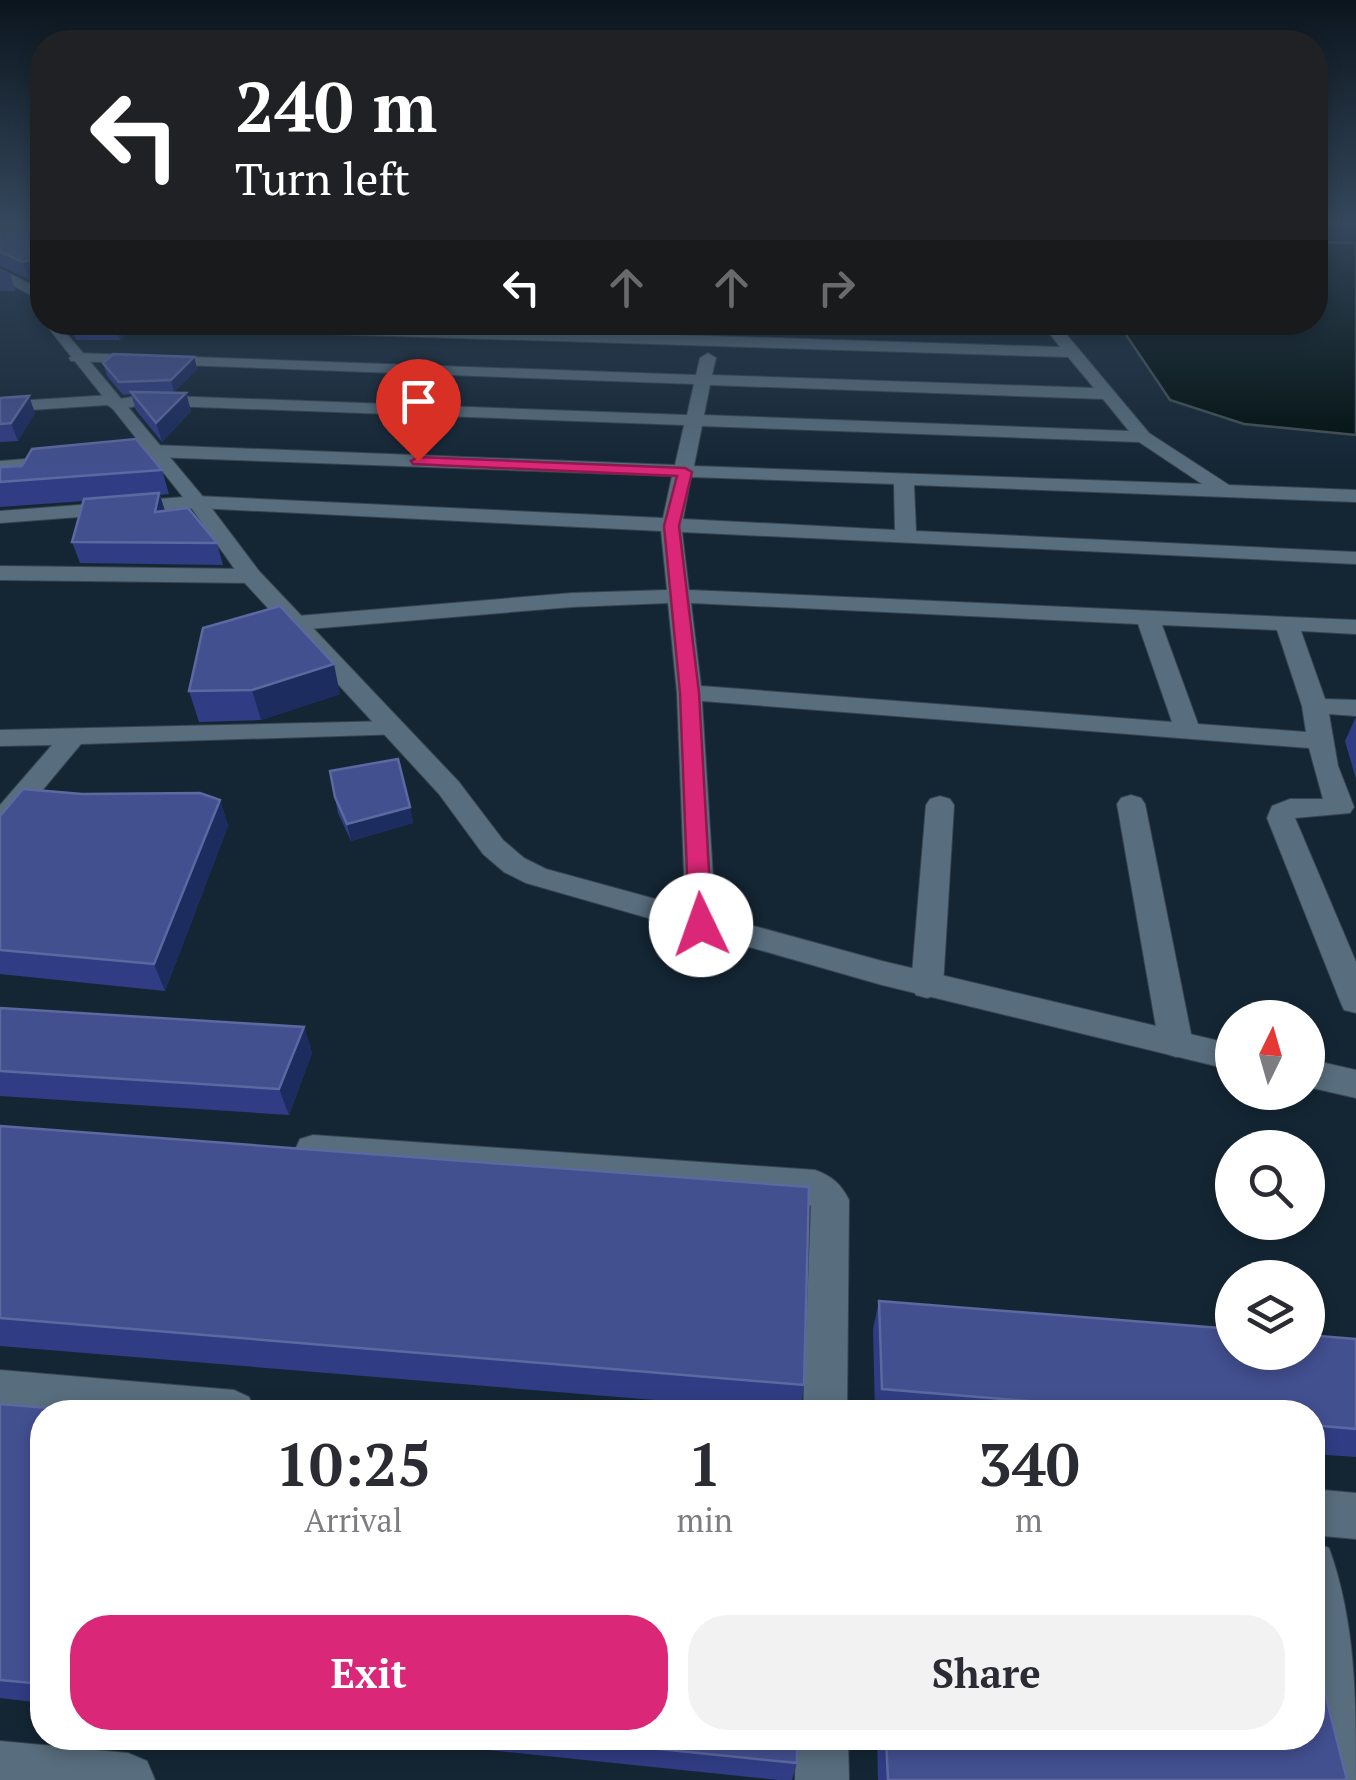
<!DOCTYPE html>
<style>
body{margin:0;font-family:"PT Serif",serif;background:#f2f2f3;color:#2b2b33;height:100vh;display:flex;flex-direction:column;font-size:38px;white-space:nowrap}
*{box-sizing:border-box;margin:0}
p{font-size:32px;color:#7c7c81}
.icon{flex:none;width:55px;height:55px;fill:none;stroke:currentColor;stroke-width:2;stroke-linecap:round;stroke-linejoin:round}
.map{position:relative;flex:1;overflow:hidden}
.panel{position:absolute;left:30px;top:1400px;width:1295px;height:350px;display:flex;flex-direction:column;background:#fff;border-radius:40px;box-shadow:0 5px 15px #0003}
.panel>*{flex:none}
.hud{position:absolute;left:30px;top:30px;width:1298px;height:305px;border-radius:40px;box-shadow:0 5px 15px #0003;background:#202124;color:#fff;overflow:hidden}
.needle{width:65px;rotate:5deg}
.tools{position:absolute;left:1215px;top:1000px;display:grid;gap:20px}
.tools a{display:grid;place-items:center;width:110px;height:110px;border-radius:50%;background:#fff;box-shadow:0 5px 15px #0003;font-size:50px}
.pin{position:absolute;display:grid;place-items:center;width:85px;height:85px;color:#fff;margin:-102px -42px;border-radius:50% 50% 50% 0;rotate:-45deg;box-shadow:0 0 10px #0007}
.pin .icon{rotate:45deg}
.me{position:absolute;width:110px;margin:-55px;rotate:357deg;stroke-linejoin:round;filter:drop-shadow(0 0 8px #0008)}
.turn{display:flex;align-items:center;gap:35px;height:210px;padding:0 40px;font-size:45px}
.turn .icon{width:130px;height:130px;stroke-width:2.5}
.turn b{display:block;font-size:70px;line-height:85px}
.lanes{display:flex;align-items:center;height:95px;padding:0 40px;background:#0003;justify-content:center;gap:50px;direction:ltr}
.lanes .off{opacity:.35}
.eta{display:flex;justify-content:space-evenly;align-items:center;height:170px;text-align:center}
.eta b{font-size:60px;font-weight:800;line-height:70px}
.primary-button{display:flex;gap:20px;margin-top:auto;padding:20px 40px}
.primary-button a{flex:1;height:115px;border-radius:40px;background:#db2777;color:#fff;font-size:40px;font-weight:800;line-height:115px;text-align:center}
.primary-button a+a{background:#f2f2f3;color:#2b2b33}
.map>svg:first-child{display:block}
.water{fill:#000e0c;stroke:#435052;stroke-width:2.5}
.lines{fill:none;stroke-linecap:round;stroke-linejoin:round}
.minor-casing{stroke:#37444f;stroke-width:2}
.tertiary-casing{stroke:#37444f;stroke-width:2}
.minor{fill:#586d7d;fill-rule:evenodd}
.tertiary{fill:#586d7d;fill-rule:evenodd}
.wall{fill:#303d84}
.shaded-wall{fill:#1d2c5f}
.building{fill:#435090;stroke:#5c68a0;stroke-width:2.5}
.route{fill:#db2777;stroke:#8e194d;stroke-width:2.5}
</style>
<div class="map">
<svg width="1356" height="1780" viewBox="0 0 1356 1780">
<rect width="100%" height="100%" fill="#142634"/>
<path class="water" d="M1315,242L1356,243V435L1244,424L1170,400L1118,323L1315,322Z"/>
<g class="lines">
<g class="minor-casing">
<path id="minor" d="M42,278V286L28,290L21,286Z
M95,322H266L1060,347L1045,328L969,327L962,322H1056L1149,433L1229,485L1356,490V502L914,485L916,531L1356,552V564L682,532L689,590L1356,620V634L1301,631L1325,699L1356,700V716L1329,714L1338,766L1354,807L1350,813L1295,818L1356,962V1013L1344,1010L1340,1001L1267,818L1272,806L1290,799H1323L1309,748L702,701L716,925L712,933L701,936L690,933L686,925L677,693L668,603L572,607L297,630L286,623L297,616L572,593L667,590L661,531L197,508L0,523V511L197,496L663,518L672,476L153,457L144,451L153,445L675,465L684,425L143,405L115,410L107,405L0,412V402L111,395L119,399L143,395L687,415L694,384L71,361L69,358L77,353L696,375L700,358L708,353L716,358L712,375L1094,388L1068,357L102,327ZM710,385L1103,399L1129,431L704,415ZM702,426L1139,442L1202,484L694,466ZM691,477L894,484L895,530L683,519ZM691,603L1138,624L1172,722L701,686ZM1162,625L1277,630L1302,706L1306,732L1198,724Z
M63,456L70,458V466L0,473V461Z
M0,566L251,569L262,576L251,583L0,580Z
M395,721L404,724L408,729L404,734L81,744L10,829L0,832V805L52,745L0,746V730Z
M1131,795L1141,798L1145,804L1193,1044L1188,1053L1176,1057L1164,1053L1159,1044L1117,804L1121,798Z
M940,796L950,799L954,805L943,986L938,995L927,998L916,995L911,986L926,805L930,799Z
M313,1135L815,1170C832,1176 841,1184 849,1200L847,1412H803L811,1206L806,1202L313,1165L300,1161L295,1150L300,1139Z
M0,1370L234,1390L249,1397L256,1412H42V1416L0,1412Z
M1312,1489L1356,1493V1539L1312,1535Z
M1312,1541L1329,1548C1356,1623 1356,1701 1356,1780H1334L1312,1686Z
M796,1738H848L849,1780H795Z
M0,1741L128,1753L147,1761L155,1780H0Z"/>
</g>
<g class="tertiary-casing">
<path id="tertiary" d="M0,269L42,290V307L37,306L33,296L0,279Z
M42,320L57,322L204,498L259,571L459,782L503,840L524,858L546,869L882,961L1232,1044V1070L882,985L526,883L504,872L483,854L439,794L243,581L190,506Z
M1308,1059L1356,1070V1098L1308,1087Z"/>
</g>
<use href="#minor" class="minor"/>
<use href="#tertiary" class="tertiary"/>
</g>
<path class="wall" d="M0,222L42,232V282L40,276L29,279L0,266Z
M0,269L10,274L16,291H0Z
M63,322H127L130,332L120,340H77Z
M194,357L197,369L174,392L186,393L191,411L162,442L136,410L131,394L123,395L107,376L103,363Z
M0,398L35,413L18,441L0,442Z
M162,470L169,494L160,495L165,511L217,543L223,565L80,563L72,542L84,501L0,507V482Z
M203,628L340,694L261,720L199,722L189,691Z
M1356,717V779L1345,741Z
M82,794L220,800L228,826L165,991L0,974V816Z
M335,797L410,807L413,823L351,841L338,813Z
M0,1008L304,1027L312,1053L289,1115L0,1096Z
M0,1126L804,1385L800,1412L0,1346Z
M879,1301L1356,1339V1457L1312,1454V1412H875L873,1329Z
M0,1404L42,1412V1703L0,1698Z
M372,1738H797V1763L792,1780H778Z
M877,1738H1312L1347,1780H878Z"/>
<path class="shaded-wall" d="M39,258L40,276L29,279L23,262Z
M127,322L130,332L120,340L115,323Z
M194,357L197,369L174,392L171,380Z
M186,393L191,411L162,442L156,423Z
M29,396L35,413L18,441L11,423Z
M159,493L166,514L155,512Z
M334,664L340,694L261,720L252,690Z
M220,800L228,826L165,991L154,964Z
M410,807L413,823L351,841L347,824Z
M304,1027L312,1053L289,1115L279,1089Z"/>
<path class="building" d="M0,222H10L42,232V275H40L39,258L23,262L0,252Z
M113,354L194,357L171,380L119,382L103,363Z
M131,392L186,393L156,423Z
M29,396L11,423L0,424V398Z
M136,439L162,470L0,482V467L22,466L32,449Z
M159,493L155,512L188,508L217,543L72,542L84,499Z
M280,606L334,664L252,690L189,691L203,628Z
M398,759L410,807L347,824L335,797L330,771Z
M23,789L82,794L200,793L220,800L154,964L0,950V816Z
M0,1008L304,1027L279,1089L0,1071Z
M0,1126L809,1187L804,1385L0,1318Z
M879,1301L1232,1329V1352H1308V1335L1356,1339V1429L1312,1425V1412H1162L882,1389Z
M0,1404L95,1412H42V1684L0,1680Z
M1312,1642L1347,1780H888L886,1738H1312Z
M552,1738H797V1763Z"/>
<linearGradient id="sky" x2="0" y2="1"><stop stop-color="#0b151d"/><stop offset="0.47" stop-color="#34475c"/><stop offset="1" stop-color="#34475c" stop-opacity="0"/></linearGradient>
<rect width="1356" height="472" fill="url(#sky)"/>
<path class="route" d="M418,457L685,468L692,472L679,526L699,693L712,925L709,931L701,933L689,925L680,693L664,526L677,476L413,464L411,461Z"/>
</svg>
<div class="tools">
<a><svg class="needle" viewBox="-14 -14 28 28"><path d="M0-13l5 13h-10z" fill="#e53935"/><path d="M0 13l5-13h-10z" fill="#7c7c81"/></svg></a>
<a><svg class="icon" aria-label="search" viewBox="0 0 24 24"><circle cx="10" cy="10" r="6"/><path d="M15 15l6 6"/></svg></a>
<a><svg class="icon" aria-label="layers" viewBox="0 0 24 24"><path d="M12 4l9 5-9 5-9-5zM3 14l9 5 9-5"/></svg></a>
</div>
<div class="pin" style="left:418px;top:461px;background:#d93025"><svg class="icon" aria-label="arrive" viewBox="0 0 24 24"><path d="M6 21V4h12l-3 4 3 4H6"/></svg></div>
<svg class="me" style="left:701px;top:925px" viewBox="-20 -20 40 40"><circle r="19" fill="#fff"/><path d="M0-13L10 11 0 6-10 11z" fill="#db2777"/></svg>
<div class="hud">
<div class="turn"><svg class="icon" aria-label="left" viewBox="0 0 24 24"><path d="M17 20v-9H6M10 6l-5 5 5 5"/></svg><div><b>240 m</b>Turn left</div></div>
<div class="lanes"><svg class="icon" aria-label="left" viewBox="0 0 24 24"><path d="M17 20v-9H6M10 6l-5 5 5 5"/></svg><svg class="icon off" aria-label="ahead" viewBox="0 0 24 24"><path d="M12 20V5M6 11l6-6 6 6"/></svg><svg class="icon off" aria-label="ahead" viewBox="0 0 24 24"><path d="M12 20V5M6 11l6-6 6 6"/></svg><svg class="icon off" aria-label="right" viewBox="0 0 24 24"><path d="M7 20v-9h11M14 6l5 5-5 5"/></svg></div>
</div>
<section class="panel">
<div class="eta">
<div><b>10:25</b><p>Arrival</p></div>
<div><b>1</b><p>min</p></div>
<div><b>340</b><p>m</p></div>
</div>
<div class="primary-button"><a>Exit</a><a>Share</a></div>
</section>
</div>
